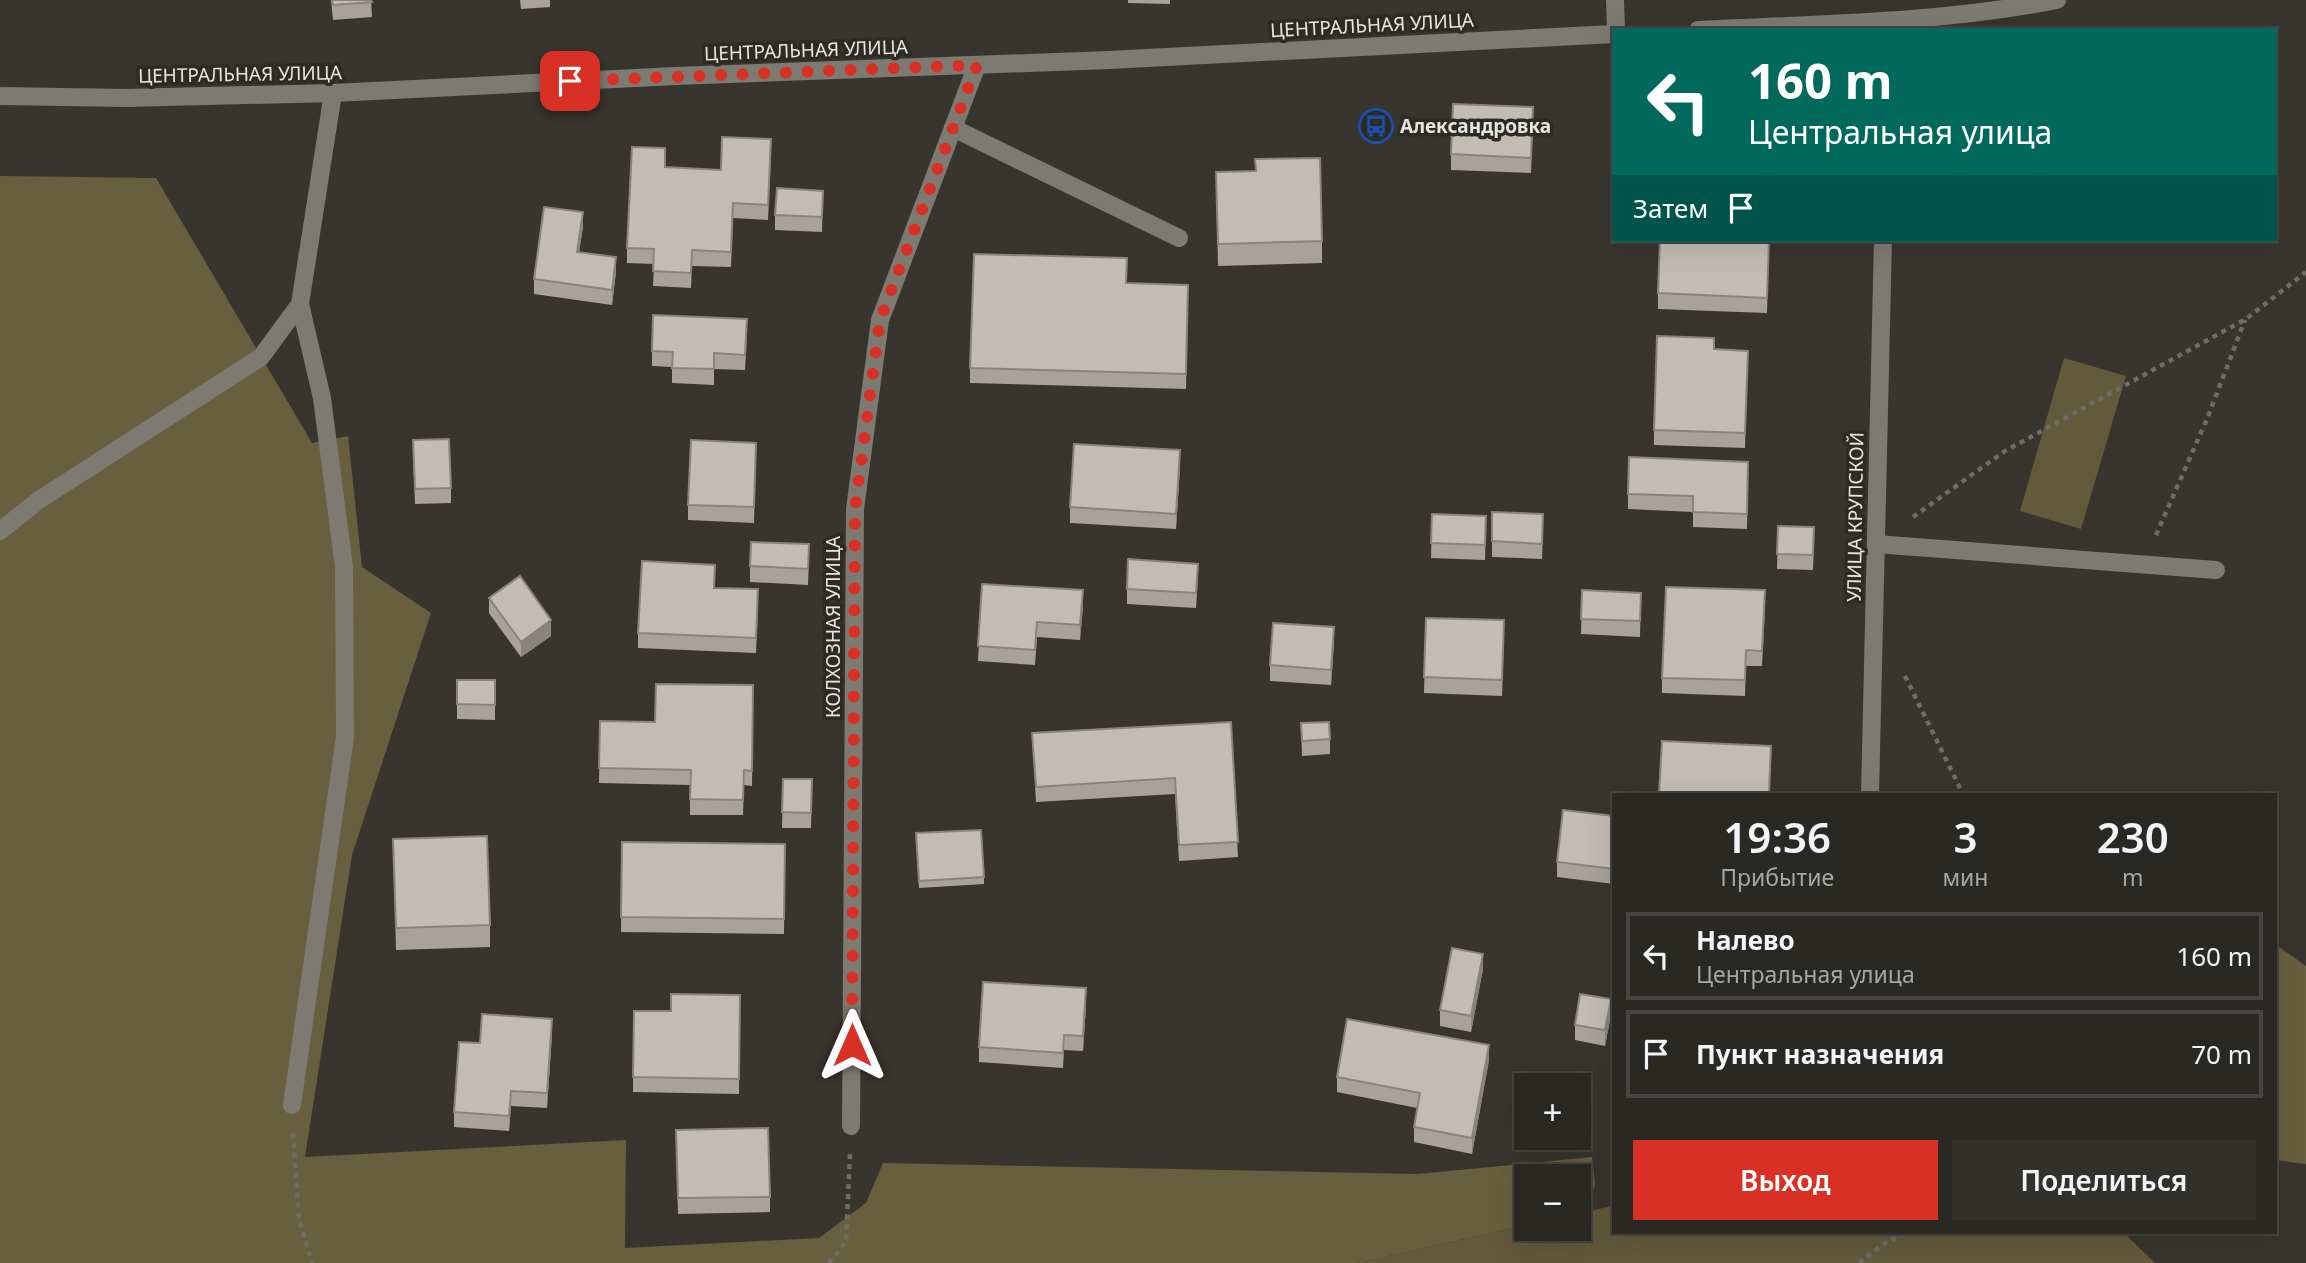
<!DOCTYPE html>
<html lang="ru">
<meta charset="utf-8">
<style>
body{margin:0;font-family:"Noto Sans",sans-serif;background:#31302a;color:#f1f3f6;height:100vh;display:flex;flex-direction:column;font-size:26px;white-space:nowrap}
*{box-sizing:border-box;margin:0}
p{font-size:23px;color:#a5a6a5}
.icon{flex:none;width:38px;height:38px;fill:none;stroke:currentColor;stroke-width:2;stroke-linecap:round;stroke-linejoin:round}
.map{position:relative;flex:1;overflow:hidden}
.details{position:absolute;left:1612px;top:793px;width:665px;height:441px;display:flex;flex-direction:column;background:#292822;border-radius:0px;box-shadow:0 7px 28px #0002,0 0 0 2px #454440}
.details>*{flex:none}
.guide{position:absolute;left:1612px;top:28px;width:665px;height:214px;border-radius:0px;box-shadow:0 7px 28px #0002,0 0 0 2px #454440;background:#00695c;color:#fff;overflow:hidden}
.controls{position:absolute;left:1514px;top:1073px;display:grid;gap:14px}
.controls a{display:grid;place-items:center;width:77px;height:77px;border-radius:0px;background:#292822;box-shadow:0 7px 28px #0002,0 0 0 2px #454440;font-size:35px}
.pin{position:absolute;display:grid;place-items:center;width:60px;height:60px;color:#fff;margin:-30px;border-radius:14px;box-shadow:0 4px 10px #0006}
.me{position:absolute;width:77px;margin:-38px;rotate:0deg;stroke-linejoin:round;filter:drop-shadow(0 0 5px #0008)}
.turn{display:flex;align-items:center;gap:24px;height:147px;padding:0 21px;font-size:32px}
.turn .icon{width:91px;height:91px;stroke-width:2.5}
.turn b{display:block;font-size:49px;line-height:60px}
.then{display:flex;align-items:center;height:66px;padding:0 21px;background:#0003;gap:14px;font-size:26px}
.eta{display:flex;justify-content:space-evenly;align-items:center;height:119px;text-align:center}
.eta b{font-size:42px;font-weight:600;line-height:49px}
.cta{display:flex;gap:14px;margin-top:auto;padding:14px 21px}
.cta a{flex:1;height:80px;border-radius:0px;background:#d93025;color:#fff;font-size:28px;font-weight:600;line-height:80px;text-align:center}
.cta a+a{background:#31302a;color:#f1f3f6}
ul{padding:0;list-style:none}
li{display:flex;align-items:center;gap:21px;height:88px;margin:0 14px 10px;padding:0 7px;border:4px solid #454440;border-radius:0px}
li div{flex:1}
li b{display:block;font-size:26px}
li em{font-style:normal}
.map>svg:first-child{display:block}
.green{fill:#635a3c}
.forest{fill:#685f3e}
.lines{fill:none;stroke-linecap:round;stroke-linejoin:round}
.path{stroke:#6e6c65;stroke-width:4.5;stroke-dasharray:5 5;stroke-linecap:butt}
.service{stroke:#7d7b71;stroke-width:18}
.minor{stroke:#7d7b71;stroke-width:18}
.secondary{stroke:#7d7b71;stroke-width:18}
.wall{fill:#a8a29a}
.shaded-wall{fill:#88847d}
.building{fill:#c3bcb3;stroke:#88847d;stroke-width:2}
.route{stroke:#d93025;stroke-width:12;stroke-dasharray:0 21.6}
.labels{text-anchor:middle;stroke-width:7;stroke-linejoin:round;paint-order:stroke}
.street-label{font-size:19px;fill:#e6e5e0;stroke:#2d2b23}
.poi-label{font-size:19px;font-weight:bold;fill:#e6e5e0;stroke:#2d2b23;text-anchor:start}
</style>
<div class="map">
<svg width="2306" height="1263" viewBox="0 0 2306 1263">
<rect width="100%" height="100%" fill="#37352d"/>
<path class="green" d="M2064,358L2126,376L2081,529L2020,511Z
M1613,1206L1614,1232H2123L2155,1263H1358L1526,1225V1228H1578L1579,1213Z"/>
<path class="forest" d="M0,176L156,178L312,443L348,436L362,567L431,613L352,855L305,1157L626,1140L625,1248L819,1238L866,1203L883,1163L1418,1174L1592,1157L1595,1185L1585,1212L1579,1213L1578,1176H1526V1225L1358,1263H0Z
M2275,944L2306,966V1164L2275,1160Z"/>
<g class="lines">
<path class="path" d="M1913,517L2005,451L2246,319L2306,272
M2156,535L2207,419L2245,320
M1905,676L1963,794
M293,1133L299,1219L312,1263
M829,1263L846,1242L850,1154
M1859,1263L1882,1245L1907,1232"/>
<path class="service" d="M953,128L1179,238
M0,531L39,500L261,357L300,304L333,93
M1876,544L2216,570
M292,1105L345,737L344,567L322,398L300,304"/>
<path class="minor" d="M1615,0L1616,30
M1870,794L1883,240
M851,1126L855,509L880,320L977,65"/>
<path class="secondary" d="M1698,30C1818,24 1939,23 2057,0
M0,96L126,98L333,93L676,76L1109,60L1614,34"/>
</g>
<path class="wall" d="M331,0H371L372,17L333,20Z
M520,0H550V7L521,9Z
M1128,0H1170V4L1128,3Z
M1533,122L1531,173L1451,170V154Z
M771,155L768,220L733,218L731,267L692,266L691,288L653,286L654,264L627,263V248L665,167L721,170Z
M1255,159L1322,241V263L1218,266L1216,172L1255,171Z
M823,191L822,232L775,230V215Z
M583,227L579,252L616,272L612,305L534,294V279Z
M1769,240L1767,313L1658,309V293Z
M1127,283L1188,285L1186,389L970,383V368Z
M747,334L745,370L714,369V385L672,383V367L652,366V351Z
M1714,349L1748,351L1745,448L1654,445V430Z
M413,456L451,488V503L415,504Z
M756,459L754,523L688,520V505Z
M1180,466L1176,529L1070,523V507Z
M1748,477L1747,529L1693,527V512L1628,509V494Z
M1492,512L1543,529L1542,559L1492,557Z
M1432,514L1486,516L1485,560L1431,558Z
M1778,526L1814,543L1813,570L1777,569Z
M809,560L808,585L750,582V566Z
M1198,579L1196,608L1127,604V589Z
M982,584L1083,606L1080,640L1037,637L1035,665L978,661Z
M714,588L758,605L756,653L638,648V633Z
M1582,590L1641,593L1640,637L1581,634Z
M489,598L551,636L521,657L489,613Z
M1765,606L1762,666H1746L1745,696L1662,693V678Z
M1426,618L1504,636L1502,696L1424,693Z
M1334,642L1331,685L1270,681V665Z
M457,680H495V720L457,719Z
M753,685L752,786L744,785L743,815H690V785L599,783L600,721L655,722Z
M1231,722L1238,857L1179,861L1175,794L1036,802L1032,733Z
M1301,723L1330,739V754L1302,756Z
M783,779H812L811,828H782Z
M1614,816V884L1557,877V862Z
M393,839L490,925V947L396,950Z
M916,841L984,877V884L919,888Z
M622,842L785,844L784,934L621,932Z
M1483,969L1471,1032L1440,1026V1010Z
M740,995L739,1094L633,1092L634,1011H671Z
M1086,1004L1083,1051L1064,1050L1063,1068L979,1062V1047Z
M1611,1015L1605,1046L1575,1040V1025Z
M552,1034L547,1108L511,1106L509,1131L454,1127V1112L480,1043Z
M1489,1060L1472,1154L1414,1142V1127L1417,1108L1337,1092V1077Z
M676,1145L770,1197V1212L678,1214Z"/>
<path class="shaded-wall" d="M583,212V227L577,267V252Z
M616,257V272L612,305V290Z
M1180,450V466L1176,529V514Z
M1083,590V606L1080,640V625Z
M551,620V636L521,657V642Z
M1334,627V642L1331,685V670Z
M1483,954V969L1471,1032V1016Z
M1086,988V1004L1083,1051V1036Z
M1611,999V1015L1605,1046V1030Z
M552,1019V1034L547,1108V1093Z
M1489,1045V1060L1472,1154V1138Z
M511,1091V1106L509,1131V1116Z"/>
<path class="building" d="M332,0H371L372,2L333,5Z
M1453,104L1533,107L1531,158L1451,154Z
M722,137L771,139L768,205L733,203L731,252L692,250L691,273L653,271L654,249L627,248L632,147L665,148V167L721,170Z
M1320,158L1322,241L1218,244L1216,172L1256,171L1255,159Z
M777,188L823,191L822,217L775,215Z
M544,207L583,212L577,252L616,257L612,290L534,279Z
M1660,240H1769L1767,298L1658,293Z
M974,254L1127,258L1126,283L1188,285L1186,374L970,368Z
M653,315L747,319L745,355L714,353V369L672,368L673,352L652,351Z
M1657,336L1714,338V349L1748,351L1745,433L1654,430Z
M449,439L451,488L415,489L413,440Z
M691,440L756,443L754,507L688,505Z
M1074,444L1180,450L1176,514L1070,507Z
M1629,457L1748,462L1747,514L1693,512V496L1628,494Z
M1492,512L1543,514L1542,544L1492,541Z
M1432,514L1486,516L1485,545L1431,543Z
M1778,526L1814,527L1813,555L1777,554Z
M751,542L809,544L808,569L750,566Z
M1128,559L1198,564L1196,593L1127,589Z
M642,561L715,565L714,588L758,589L756,638L638,633Z
M520,576L551,620L521,642L489,598Z
M982,584L1083,590L1080,625L1037,622L1035,650L978,646Z
M1666,587L1765,590L1762,651L1746,650L1745,680L1662,678Z
M1582,590L1641,593L1640,621L1581,619Z
M1426,618L1504,620L1502,680L1424,677Z
M1273,623L1334,627L1331,670L1270,665Z
M457,680H495V705L457,704Z
M656,684L753,685L752,771L744,770L743,800L690,799L691,770L599,768L600,721L655,722Z
M1231,722L1238,842L1179,845L1175,778L1036,787L1032,733Z
M1329,722L1330,739L1302,741L1301,723Z
M1662,741L1771,746L1769,794H1659Z
M783,779H812L811,813L782,812Z
M1563,810L1614,816V869L1557,862Z
M981,830L984,877L919,881L916,833Z
M487,836L490,925L396,928L393,839Z
M622,842L785,844L784,919L621,917Z
M1452,948L1483,954L1471,1016L1440,1010Z
M983,982L1086,988L1083,1036L1064,1035L1063,1053L979,1047Z
M671,994L740,995L739,1079L633,1077L634,1011H671Z
M1580,994L1611,999L1605,1030L1575,1025Z
M482,1014L552,1019L547,1093L511,1091L509,1116L454,1112L459,1042L480,1043Z
M1347,1019L1489,1045L1472,1138L1414,1127L1420,1093L1337,1077Z
M768,1128L770,1197L678,1198L676,1130Z"/>
<g class="lines">
<path class="route" d="M570,81L977,65L880,320L855,509L852,1045"/>
</g>
<defs>
<g id="bus-ring" transform="scale(1.75)"><circle r="9.5" fill="#2d2b23" stroke="#1a4fb4" stroke-width="1.5"/><path d="M-5-6H5V4H4V6H2V4H-2V6H-4V4H-5ZM-3.5-4V0h7V-4ZM-3.5 1.2v1.5H-2V1.2ZM2 1.2v1.5H3.5V1.2Z" fill="#1a4fb4"/></g>
</defs>
<g fill-rule="evenodd">
<use href="#bus-ring" x="1376" y="126"/>
</g>
<g class="labels">
<g class="street-label">
<text transform="translate(1372 25) rotate(-3)" y="7">ЦЕНТРАЛЬНАЯ УЛИЦА</text>
<text transform="translate(806 50) rotate(-2)" y="7">ЦЕНТРАЛЬНАЯ УЛИЦА</text>
<text transform="translate(240 74) rotate(-1)" y="7">ЦЕНТРАЛЬНАЯ УЛИЦА</text>
<text transform="translate(1855 517) rotate(-89)" y="7">УЛИЦА КРУПСКОЙ</text>
<text transform="translate(833 627) rotate(-90)" y="7">КОЛХОЗНАЯ УЛИЦА</text>
</g>
<g class="poi-label">
<text x="1400" y="133">Александровка</text>
</g>
</g>
</svg>
<div class="controls">
<a>+</a>
<a>−</a>
</div>
<div class="pin" style="left:570px;top:81px;background:#d93025"><svg class="icon" aria-label="arrive" viewBox="0 0 24 24"><path d="M6 21V4h12l-3 4 3 4H6"/></svg></div>
<svg class="me" style="left:852px;top:1045px" viewBox="-20 -20 40 40"><path d="M0-17L14 15 0 8-14 15z" fill="#d93025" stroke="#fff" stroke-width="4"/></svg>
<div class="guide">
<div class="turn"><svg class="icon" aria-label="left" viewBox="0 0 24 24"><path d="M17 20v-9H6M10 6l-5 5 5 5"/></svg><div><b>160 m</b>Центральная улица</div></div>
<div class="then">Затем<svg class="icon" aria-label="arrive" viewBox="0 0 24 24"><path d="M6 21V4h12l-3 4 3 4H6"/></svg></div>
</div>
<section class="details">
<div class="eta">
<div><b>19:36</b><p>Прибытие</p></div>
<div><b>3</b><p>мин</p></div>
<div><b>230</b><p>m</p></div>
</div>
<ul>
<li><svg class="icon" aria-label="left" viewBox="0 0 24 24"><path d="M17 20v-9H6M10 6l-5 5 5 5"/></svg><div><b>Налево</b><p>Центральная улица</p></div><em>160 m</em></li>
<li><svg class="icon" aria-label="arrive" viewBox="0 0 24 24"><path d="M6 21V4h12l-3 4 3 4H6"/></svg><div><b>Пункт назначения</b></div><em>70 m</em></li>
</ul>
<div class="cta"><a>Выход</a><a>Поделиться</a></div>
</section>
</div>
